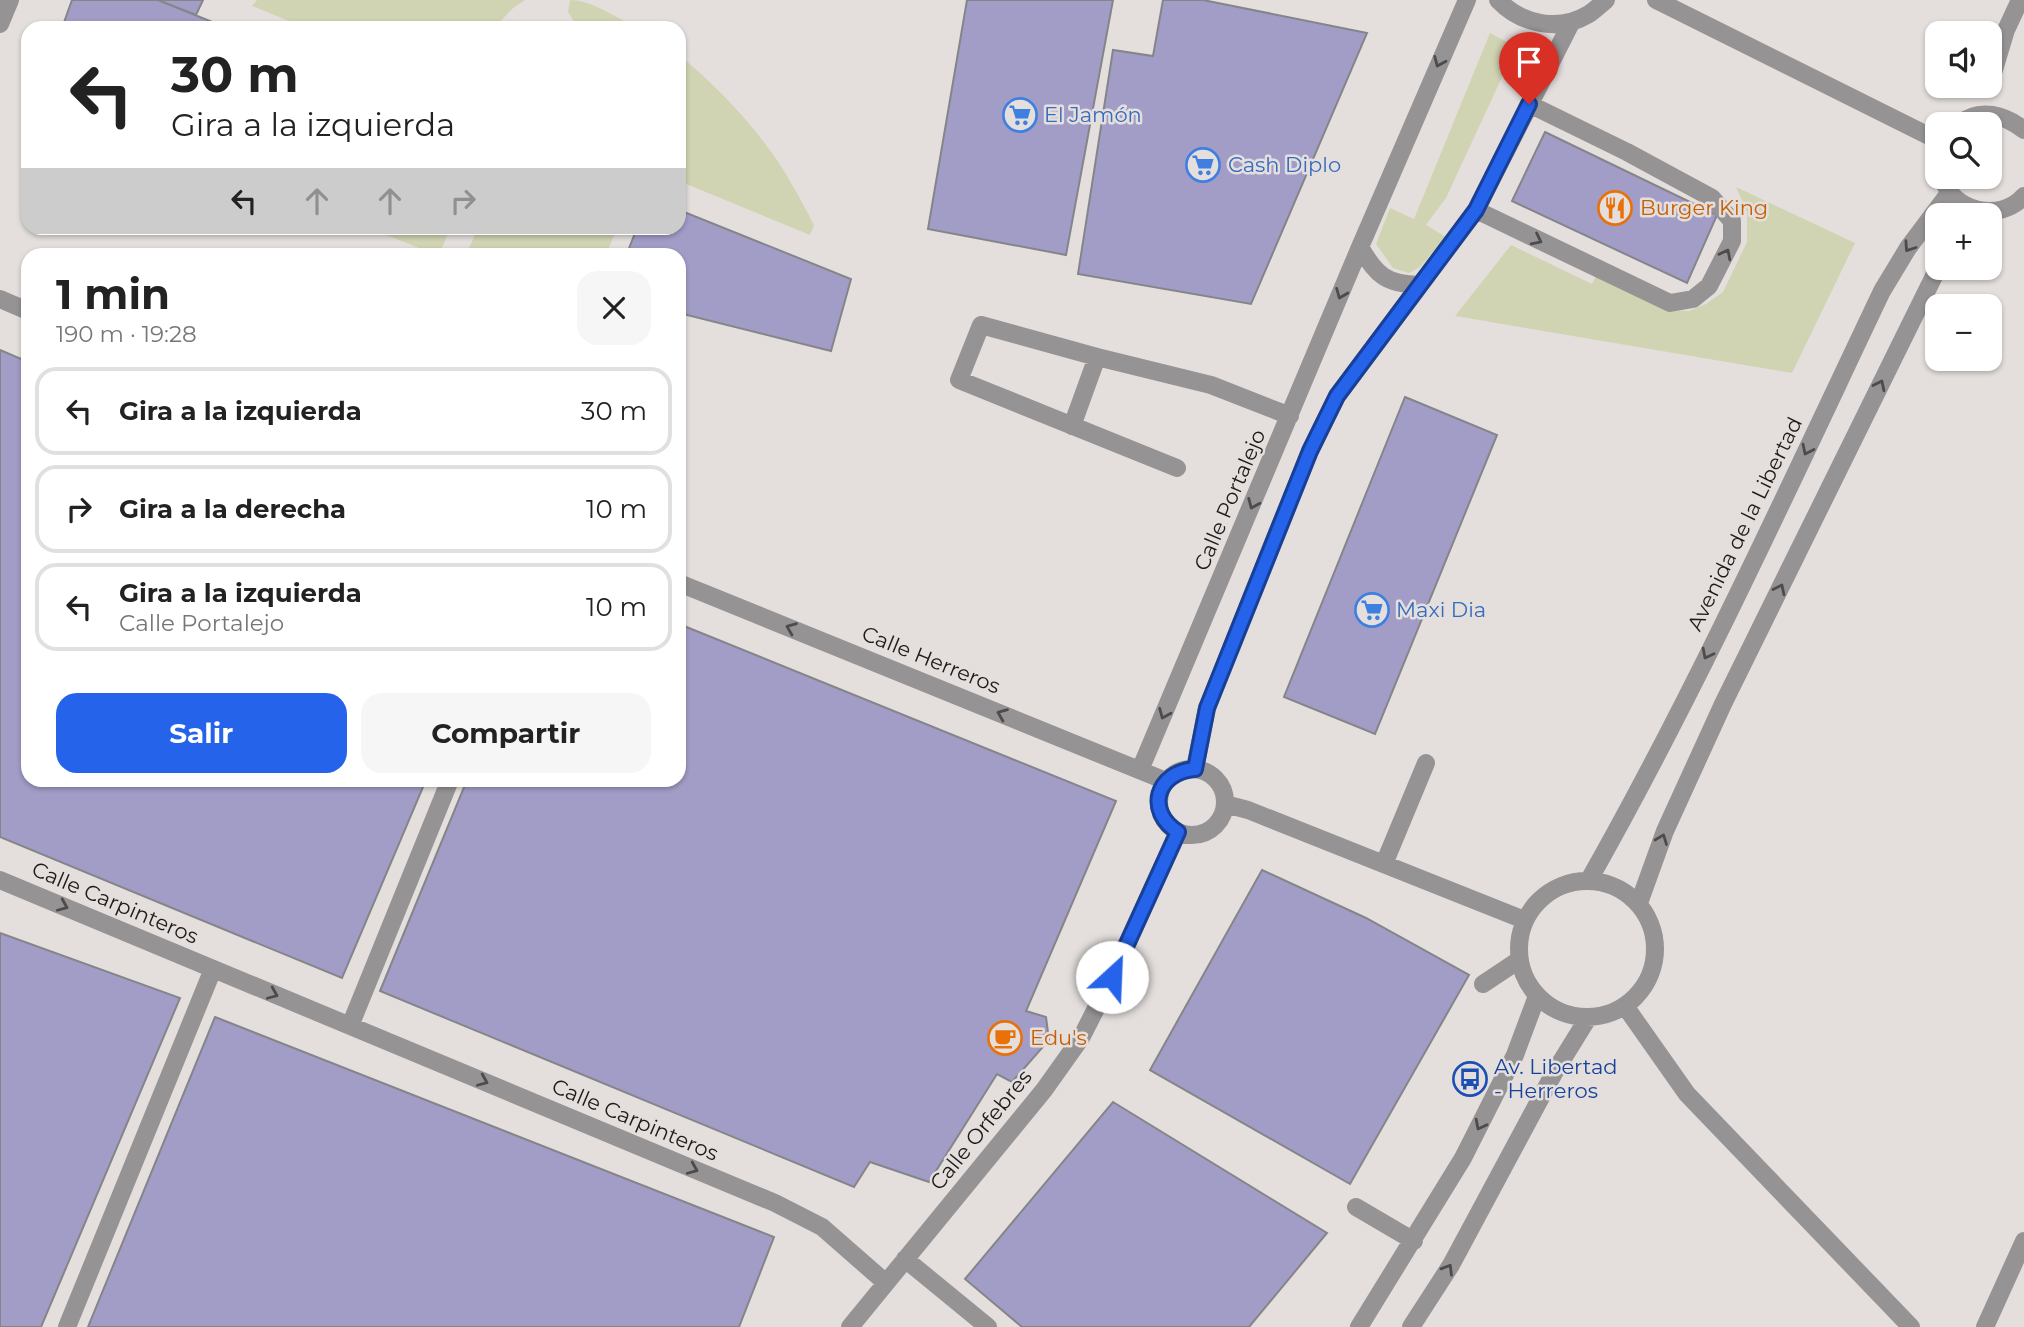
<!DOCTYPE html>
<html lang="es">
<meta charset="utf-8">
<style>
body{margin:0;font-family:Montserrat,sans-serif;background:#f6f6f6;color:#222;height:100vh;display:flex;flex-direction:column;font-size:26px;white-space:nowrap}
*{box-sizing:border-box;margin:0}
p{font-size:23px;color:#767676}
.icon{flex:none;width:38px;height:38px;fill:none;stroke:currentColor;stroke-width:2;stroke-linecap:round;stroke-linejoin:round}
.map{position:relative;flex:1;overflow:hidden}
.panel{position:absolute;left:21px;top:248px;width:665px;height:539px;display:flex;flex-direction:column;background:#fff;border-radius:21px;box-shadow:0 2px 5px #0004}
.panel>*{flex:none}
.banner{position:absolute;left:21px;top:21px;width:665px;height:214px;border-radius:21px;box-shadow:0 2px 5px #0004;background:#fff;color:#222;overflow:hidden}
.fabs{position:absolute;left:1925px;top:21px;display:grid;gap:14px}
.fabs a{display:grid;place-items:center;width:77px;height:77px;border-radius:14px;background:#fff;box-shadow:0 2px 5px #0004;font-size:35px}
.pin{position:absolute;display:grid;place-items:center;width:60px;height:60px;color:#fff;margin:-72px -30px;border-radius:50% 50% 50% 0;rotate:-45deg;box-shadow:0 0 7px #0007}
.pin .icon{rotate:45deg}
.me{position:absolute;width:77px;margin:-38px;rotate:25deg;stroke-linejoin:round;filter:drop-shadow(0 0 5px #0008)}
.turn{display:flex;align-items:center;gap:24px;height:147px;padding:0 35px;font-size:32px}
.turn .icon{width:91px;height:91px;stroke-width:2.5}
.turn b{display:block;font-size:49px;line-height:60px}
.lanes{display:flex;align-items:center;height:66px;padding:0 35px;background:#0003;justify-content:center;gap:35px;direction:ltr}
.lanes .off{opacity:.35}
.round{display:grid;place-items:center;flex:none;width:74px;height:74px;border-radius:21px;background:#f6f6f6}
.head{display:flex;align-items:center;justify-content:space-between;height:119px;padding:0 35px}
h1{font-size:42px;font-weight:700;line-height:52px}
.button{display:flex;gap:14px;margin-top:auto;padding:14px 35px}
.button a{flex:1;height:80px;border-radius:21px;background:#2563eb;color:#fff;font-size:28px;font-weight:700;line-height:80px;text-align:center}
.button a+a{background:#f6f6f6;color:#222}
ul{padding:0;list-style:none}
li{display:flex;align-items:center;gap:21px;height:88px;margin:0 14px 10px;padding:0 21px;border:4px solid #e0e0e0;border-radius:21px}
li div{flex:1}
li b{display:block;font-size:26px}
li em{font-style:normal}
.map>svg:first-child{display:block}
.green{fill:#d1d4b2}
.building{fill:#a19dc7;stroke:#858589;stroke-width:2}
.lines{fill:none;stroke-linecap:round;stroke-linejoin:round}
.minor{stroke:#969394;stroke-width:18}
.oneway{stroke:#4d4b4b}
.route-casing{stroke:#184099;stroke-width:18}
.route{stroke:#2563eb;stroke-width:12}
.labels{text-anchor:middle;stroke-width:5;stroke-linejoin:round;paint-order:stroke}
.shop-label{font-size:21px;fill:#366cbe;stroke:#e4dfdd;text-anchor:start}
.food-label{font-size:21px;fill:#c56008;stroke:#e4dfdd;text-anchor:start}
.street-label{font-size:21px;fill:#1d1b1a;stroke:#e4dfdd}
.transit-label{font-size:21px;fill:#164399;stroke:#e4dfdd;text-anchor:start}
</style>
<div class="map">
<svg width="2024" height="1327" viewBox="0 0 2024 1327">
<rect width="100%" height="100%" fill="#e4dfdd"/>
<path class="green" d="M257,0H525L512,9L494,28H306L252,6Z
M570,0C592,0 617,18 637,28H578L568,12Z
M1490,33L1516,47L1446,198L1426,225L1446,237L1420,267L1409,273L1393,268L1376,244L1390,208L1414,219Z
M679,55C716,85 752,123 779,163C792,183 803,204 814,225L810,235L679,181Z
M1736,187L1855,243L1792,373L1455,316L1511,245L1592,284L1596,276L1672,310L1689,311L1706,304L1723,292L1747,242V212Z
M377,228H450L439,256L384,234Z
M478,228H617L606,255H466Z"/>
<path class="building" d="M72,0H158L227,28H62Z
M158,0H203L196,15Z
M967,0H1113L1066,255L928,229Z
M1163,0H1203L1367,33L1251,304L1078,274L1113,50L1153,56Z
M1545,132L1717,215L1687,283L1512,201Z
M679,210L851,279L831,351L679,313V256H626L637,228H679Z
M0,350L28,362V780H426L342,978L0,837Z
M1405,397L1497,435L1375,734L1284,697Z
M679,624L1116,801L1026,1011L1046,1017L1049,1040L1012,1082L997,1074L929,1182L870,1162L854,1187L380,991L467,780H679Z
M1262,870L1366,918L1469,975L1350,1184L1150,1070Z
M0,933L180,998L41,1327H0Z
M215,1017L774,1237L739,1327H88Z
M1113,1102L1327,1233L1249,1327H1022L965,1279Z"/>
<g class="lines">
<path class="minor" d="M1498,0C1522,25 1559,32 1589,14C1595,10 1600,5 1606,0
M1656,0L1937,140
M0,24L10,0
M1990,83L2006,30L2020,0
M1959,124C1980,107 2005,115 2024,130
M1942,177C1952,212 2000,223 2024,196
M1476,210L1670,303L1693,299L1709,286L1732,241V221L1712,198L1627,152L1529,104
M1360,247C1376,275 1386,284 1419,285
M0,299L28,311
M1097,357L1211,385L1290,416
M1072,426L1097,357L981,325L959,380L1177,468
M679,583L1166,781
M1159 802a33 33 0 1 1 66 0a33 33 0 1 1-66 0Z
M1195,769L1207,708L1310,451L1337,396L1476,210L1571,23
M1140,770L1360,247L1467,0
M1225,804L1248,810L1524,920
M1384,864L1426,763
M0,880L775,1203L822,1227L886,1283
M1589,880C1697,689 1788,489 1882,291L1908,248L1950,192
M1519 949a68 68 0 1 1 136 0a68 68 0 1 1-136 0Z
M1639,903L1665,831L1723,704L1938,268
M1483,984L1519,960
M1625,1006L1687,1094L1911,1327
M350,1026L450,780
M1356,1207L1414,1241
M905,1259L988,1327
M67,1327L213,969
M850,1327L1044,1090L1081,1038L1112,977L1178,832
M1359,1327L1463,1158L1515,1055L1537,996
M1411,1327L1451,1265L1554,1073L1588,1018
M1985,1327L2024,1241"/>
</g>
<defs><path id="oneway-chevron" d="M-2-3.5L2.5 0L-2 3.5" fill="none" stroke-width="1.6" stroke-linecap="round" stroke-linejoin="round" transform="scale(1.75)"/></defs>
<g class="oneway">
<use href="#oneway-chevron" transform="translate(1439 62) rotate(113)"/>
<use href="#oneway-chevron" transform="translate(1537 240) rotate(26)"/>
<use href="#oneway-chevron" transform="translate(1909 247) rotate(124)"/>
<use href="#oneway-chevron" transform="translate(1726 254) rotate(-63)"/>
<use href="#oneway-chevron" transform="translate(1341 294) rotate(112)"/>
<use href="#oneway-chevron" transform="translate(1880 385) rotate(-64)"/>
<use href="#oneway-chevron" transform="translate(1807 450) rotate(116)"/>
<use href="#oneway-chevron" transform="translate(1253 504) rotate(113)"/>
<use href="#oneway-chevron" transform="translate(1780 589) rotate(-64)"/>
<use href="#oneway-chevron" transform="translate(791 628) rotate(-158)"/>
<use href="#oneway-chevron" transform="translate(1707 654) rotate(117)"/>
<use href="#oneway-chevron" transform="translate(1002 714) rotate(-158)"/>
<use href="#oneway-chevron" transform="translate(1164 714) rotate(113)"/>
<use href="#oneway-chevron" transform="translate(1662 839) rotate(-69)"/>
<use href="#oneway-chevron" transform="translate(63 906) rotate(23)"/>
<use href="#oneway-chevron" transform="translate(273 994) rotate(23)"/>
<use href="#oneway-chevron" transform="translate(483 1081) rotate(23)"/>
<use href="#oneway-chevron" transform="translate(1480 1125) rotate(117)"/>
<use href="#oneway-chevron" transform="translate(693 1169) rotate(23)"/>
<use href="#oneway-chevron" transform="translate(1448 1269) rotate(-59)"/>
</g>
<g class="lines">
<g class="route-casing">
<path id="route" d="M1112,977L1178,832C1145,811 1156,772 1195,769L1207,708L1310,451L1337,396L1476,210L1529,104"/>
</g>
<use href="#route" class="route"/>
</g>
<defs>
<g id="supermarket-ring" transform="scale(1.75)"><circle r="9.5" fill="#e4dfdd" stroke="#3f7fe0" stroke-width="1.5"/><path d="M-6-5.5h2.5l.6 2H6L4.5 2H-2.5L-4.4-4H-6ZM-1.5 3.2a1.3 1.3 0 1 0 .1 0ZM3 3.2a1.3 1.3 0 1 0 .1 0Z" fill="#3f7fe0"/></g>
<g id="restaurant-ring" transform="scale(1.75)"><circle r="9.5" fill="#e4dfdd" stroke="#e8710a" stroke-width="1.5"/><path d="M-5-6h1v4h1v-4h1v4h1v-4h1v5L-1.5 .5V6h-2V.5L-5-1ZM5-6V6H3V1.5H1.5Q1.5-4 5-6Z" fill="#e8710a"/></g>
<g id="cafe-ring" transform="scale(1.75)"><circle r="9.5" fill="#e4dfdd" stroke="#e8710a" stroke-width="1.5"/><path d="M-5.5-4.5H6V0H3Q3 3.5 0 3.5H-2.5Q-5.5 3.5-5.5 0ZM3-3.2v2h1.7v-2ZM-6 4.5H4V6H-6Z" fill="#e8710a"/></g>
<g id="bus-ring" transform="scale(1.75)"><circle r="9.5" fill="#e4dfdd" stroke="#1a4fb4" stroke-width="1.5"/><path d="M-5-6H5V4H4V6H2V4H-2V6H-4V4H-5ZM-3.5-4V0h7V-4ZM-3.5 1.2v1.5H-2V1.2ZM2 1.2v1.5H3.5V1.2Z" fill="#1a4fb4"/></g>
</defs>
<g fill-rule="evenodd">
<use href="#supermarket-ring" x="1020" y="115"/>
<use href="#supermarket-ring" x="1203" y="165"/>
<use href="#restaurant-ring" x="1615" y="208"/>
<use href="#supermarket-ring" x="1372" y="610"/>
<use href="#cafe-ring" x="1005" y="1038"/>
<use href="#bus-ring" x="1470" y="1079"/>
</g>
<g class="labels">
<g class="shop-label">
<text x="1044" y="122">El Jamón</text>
<text x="1228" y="172">Cash Diplo</text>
<text x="1396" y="617">Maxi Dia</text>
</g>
<g class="food-label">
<text x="1640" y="215">Burger King</text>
<text x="1030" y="1045">Edu's</text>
</g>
<g class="street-label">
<text transform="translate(1230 500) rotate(-67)" y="7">Calle Portalejo</text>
<text transform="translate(1745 524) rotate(-64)" y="7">Avenida de la Libertad</text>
<text transform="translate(931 660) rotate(22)" y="7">Calle Herreros</text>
<text transform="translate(115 903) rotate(23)" y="7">Calle Carpinteros</text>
<text transform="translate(635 1120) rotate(23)" y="7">Calle Carpinteros</text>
<text transform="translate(981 1130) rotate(-51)" y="7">Calle Orfebres</text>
</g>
<g class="transit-label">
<text x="1494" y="1074">Av. Libertad<tspan x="1494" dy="24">- Herreros</tspan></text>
</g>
</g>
</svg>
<div class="fabs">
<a><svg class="icon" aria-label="sound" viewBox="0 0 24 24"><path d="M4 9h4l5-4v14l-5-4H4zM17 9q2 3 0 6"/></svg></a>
<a><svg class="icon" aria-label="search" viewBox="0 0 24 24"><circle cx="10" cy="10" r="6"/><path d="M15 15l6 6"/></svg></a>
<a>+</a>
<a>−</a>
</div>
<div class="pin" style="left:1529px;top:104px;background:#d93025"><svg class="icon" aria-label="arrive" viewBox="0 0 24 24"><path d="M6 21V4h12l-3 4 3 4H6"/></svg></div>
<svg class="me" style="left:1112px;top:977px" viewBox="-20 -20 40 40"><circle r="19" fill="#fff"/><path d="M0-13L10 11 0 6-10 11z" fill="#2563eb"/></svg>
<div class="banner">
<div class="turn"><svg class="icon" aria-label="left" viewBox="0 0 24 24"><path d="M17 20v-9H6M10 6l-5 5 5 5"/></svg><div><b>30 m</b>Gira a la izquierda</div></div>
<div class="lanes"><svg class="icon" aria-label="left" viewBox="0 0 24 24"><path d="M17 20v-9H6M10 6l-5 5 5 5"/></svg><svg class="icon off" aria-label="ahead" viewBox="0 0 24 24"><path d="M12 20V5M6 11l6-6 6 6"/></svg><svg class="icon off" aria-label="ahead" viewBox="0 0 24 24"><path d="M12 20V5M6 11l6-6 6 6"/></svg><svg class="icon off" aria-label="right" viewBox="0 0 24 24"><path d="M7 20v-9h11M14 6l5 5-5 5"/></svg></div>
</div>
<section class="panel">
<div class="head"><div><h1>1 min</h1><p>190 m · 19:28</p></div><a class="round"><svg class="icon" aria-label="close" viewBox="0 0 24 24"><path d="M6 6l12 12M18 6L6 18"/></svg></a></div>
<ul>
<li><svg class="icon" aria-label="left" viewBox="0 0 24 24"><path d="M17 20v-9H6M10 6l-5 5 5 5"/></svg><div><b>Gira a la izquierda</b></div><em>30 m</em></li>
<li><svg class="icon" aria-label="right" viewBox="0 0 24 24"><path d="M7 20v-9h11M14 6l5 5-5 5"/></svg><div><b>Gira a la derecha</b></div><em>10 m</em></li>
<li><svg class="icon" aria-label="left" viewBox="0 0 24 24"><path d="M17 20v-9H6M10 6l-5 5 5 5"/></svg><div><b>Gira a la izquierda</b><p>Calle Portalejo</p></div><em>10 m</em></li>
</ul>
<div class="button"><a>Salir</a><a>Compartir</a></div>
</section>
</div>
